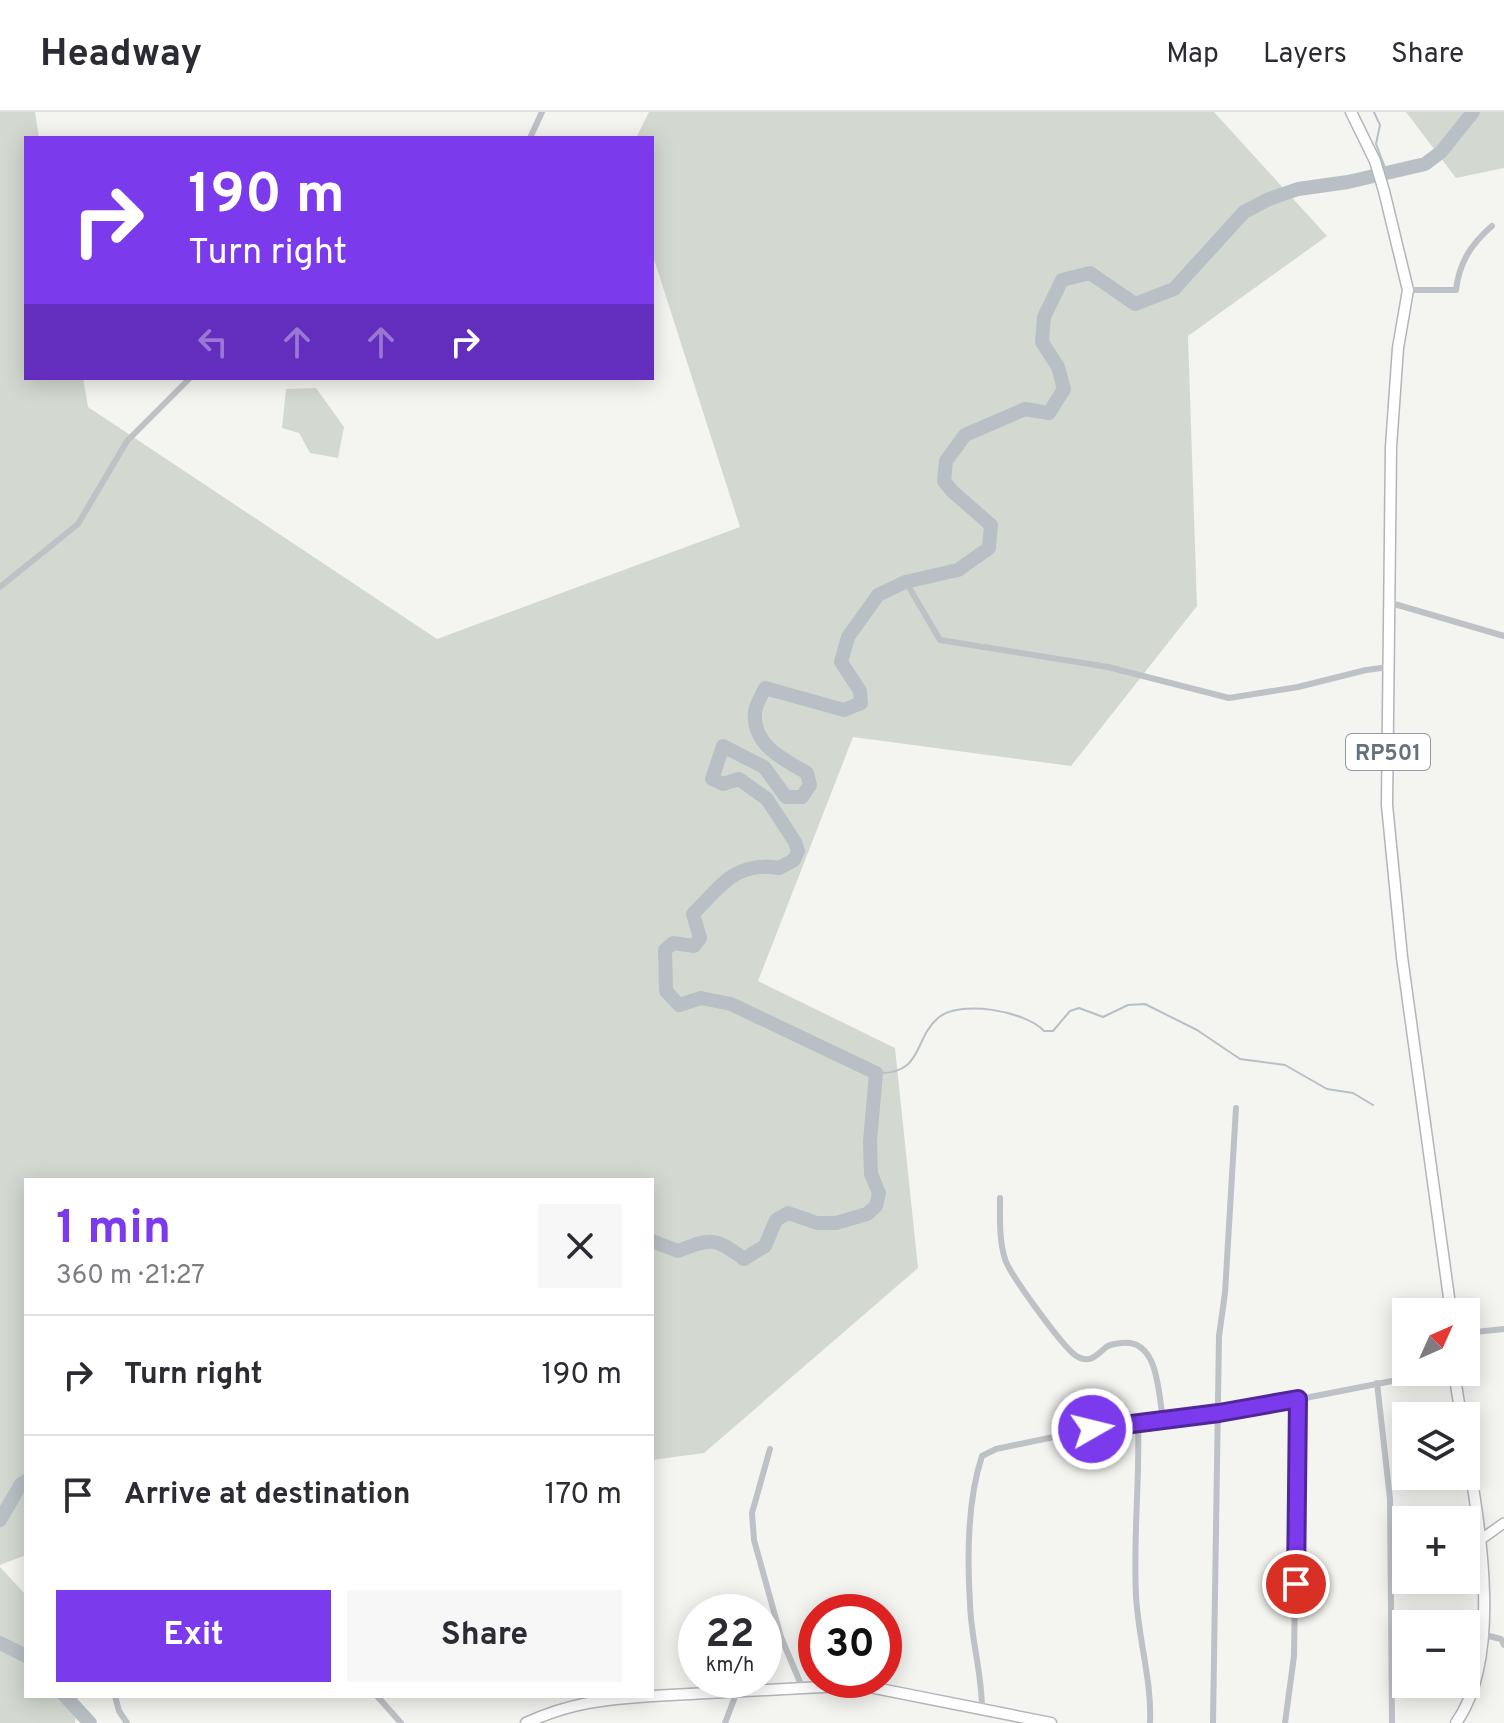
<!DOCTYPE html>
<meta charset="utf-8">
<style>
body{margin:0;font-family:Overpass,sans-serif;background:#f7f7f7;color:#2b2b33;height:100vh;display:flex;flex-direction:column;font-size:30px;white-space:nowrap}
*{box-sizing:border-box;margin:0}
p{font-size:26px;color:#7c7c81}
.icon{flex:none;width:44px;height:44px;fill:none;stroke:currentColor;stroke-width:2;stroke-linecap:round;stroke-linejoin:round}
.map{position:relative;flex:1;overflow:hidden}
.side{position:absolute;left:24px;top:1066px;width:630px;height:520px;display:flex;flex-direction:column;background:#fff;border-radius:0px;box-shadow:0 4px 20px #0003}
.side>*{flex:none}
.guide{position:absolute;left:24px;top:24px;width:630px;height:244px;border-radius:0px;box-shadow:0 4px 20px #0003;background:#7c3aed;color:#fff;overflow:hidden}
.needle{width:52px;rotate:45deg}
.controls{position:absolute;left:1392px;top:1186px;display:grid;gap:16px}
.controls a{display:grid;place-items:center;width:88px;height:88px;border-radius:0px;background:#fff;box-shadow:0 4px 20px #0003;font-size:40px}
.speed{position:absolute;left:678px;top:1482px;display:flex;gap:16px;font-size:40px;font-weight:700;text-align:center}
.speed>*{display:grid;place-content:center;width:104px;height:104px;border-radius:50%;background:#fff;box-shadow:0 4px 20px #0003;line-height:1}
.speed small{font-size:20px;font-weight:400}
.speed .limit{border:12px solid #d22;background:#fff;color:#111}
.pin{position:absolute;display:grid;place-items:center;width:68px;height:68px;color:#fff;margin:-34px;border:4px solid #fff;border-radius:50%;box-shadow:0 2px 8px #0007}
.me{position:absolute;width:88px;margin:-44px;rotate:82deg;stroke-linejoin:round;filter:drop-shadow(0 0 6px #0008)}
.turn{display:flex;align-items:center;gap:28px;height:168px;padding:0 32px;font-size:36px}
.turn .icon{width:104px;height:104px;stroke-width:2.5}
.turn b{display:block;font-size:56px;line-height:68px}
.lanes{display:flex;align-items:center;height:76px;padding:0 32px;background:#0003;justify-content:center;gap:40px;direction:ltr}
.lanes .off{opacity:.35}
.round{display:grid;place-items:center;flex:none;width:84px;height:84px;border-radius:0px;background:#f7f7f7}
.overview{display:flex;align-items:center;justify-content:space-between;height:136px;padding:0 32px}
h1{font-size:48px;font-weight:700;line-height:60px;color:#7c3aed}
.cta{display:flex;gap:16px;margin-top:auto;padding:16px 32px}
.cta a{flex:1;height:92px;border-radius:0px;background:#7c3aed;color:#fff;font-size:32px;font-weight:700;line-height:92px;text-align:center}
.cta a+a{background:#f7f7f7;color:#2b2b33}
ul{padding:0;list-style:none}
li{display:flex;align-items:center;gap:24px;height:120px;padding:0 32px;border-top:2px solid #e1e1e2}
li div{flex:1}
li b{display:block;font-size:30px}
li em{font-style:normal}
header{display:flex;align-items:center;gap:48px;box-sizing:border-box;height:112px;padding:0 40px;background:#fff;border-bottom:2px solid #e1e1e2}
header strong{font-size:38px}
nav{display:flex;gap:44px;margin-inline-start:auto;font-size:28px}
.map>svg:first-child{display:block}
.green{fill:#d3d9d1}
.lines{fill:none;stroke-linecap:round;stroke-linejoin:round}
.stream{stroke:#b8c0c5;stroke-width:2}
.river{stroke:#b8c0c5;stroke-width:14}
.secondary-casing{stroke:#b1b4b9;stroke-width:12}
.primary-casing{stroke:#b2b5b9;stroke-width:13}
.minor{stroke:#bec1c5;stroke-width:6}
.secondary{stroke:#fff;stroke-width:9}
.primary{stroke:#fff;stroke-width:10}
.route-casing{stroke:#51269a;stroke-width:20}
.route{stroke:#7c3aed;stroke-width:14}
.labels{text-anchor:middle;stroke-width:8;stroke-linejoin:round;paint-order:stroke}
.shield{fill:#fff;stroke:#949ca5;stroke-width:2}
.shield-label{font-size:22px;font-weight:bold;fill:#66717f}
</style>
<header>
<strong>Headway</strong>
<nav><a>Map</a><a>Layers</a><a>Share</a></nav>
</header>
<div class="map">
<svg width="1504" height="1611" viewBox="0 0 1504 1611">
<rect width="100%" height="100%" fill="#f4f4f1"/>
<path class="green" d="M0,0H35L39,26H26V266H83L88,295L437,527L740,415L652,141V26H636L649,0H1214L1327,124L1188,224L1197,494L1071,654L853,625L758,869L895,936L918,1156L704,1341L652,1348V1068H26V1443L0,1453Z
M1406,0H1504V56L1456,66Z
M316,276L344,315L338,346L310,341L299,321L282,316L286,277Z
M0,1455L26,1483V1584H78L75,1611H0Z"/>
<g class="lines">
<path class="stream" d="M1374,0L1380,13L1376,32L1387,61
M876,961C924,963 913,927 938,906C959,887 1026,899 1044,919H1053L1070,899L1079,896L1103,905L1128,893L1145,892L1197,918L1240,947L1285,953L1327,977L1353,981L1373,993"/>
<path class="river" d="M652,1129L678,1139C712,1126 714,1125 744,1147L765,1134L776,1108L788,1101L817,1111H836L867,1102L876,1094L879,1081L871,1062L870,1029L876,961L731,892L701,886L679,893L666,879L665,838L673,831L694,834L700,826L693,802C720,775 736,748 779,756L794,748L798,739L795,730L767,687L739,667L723,672L712,667L723,634L764,655L786,685H802L810,673L807,661C783,647 752,633 755,600C756,592 762,583 765,576L844,598L861,591L860,579L841,550L848,525L878,483L905,470L958,458L989,436L991,413L953,380L944,369L946,349L965,323L1025,297L1049,301L1064,277L1058,255L1042,230L1044,205L1062,168L1090,161L1135,192L1174,177L1244,100L1269,87L1298,77L1348,70L1425,52L1441,40L1473,0
M0,1408L21,1372L26,1369
M0,1531L26,1544
M65,1584L90,1611"/>
<g class="secondary-casing">
<path id="secondary" d="M1480,1428L1504,1411"/>
</g>
<g class="primary-casing">
<path id="primary" d="M1351,0L1375,49L1384,79L1408,178L1398,236L1391,335L1387,693L1402,845L1451,1200
M1454,1260L1461,1304
M652,1584L860,1573L1051,1611
M526,1611C569,1591 605,1587 652,1584
M1456,1611C1504,1544 1479,1411 1466,1332"/>
</g>
<path class="minor" d="M530,26L542,0
M1408,178H1456C1459,151 1471,132 1492,114
M0,475L78,412L127,329L190,266
M910,477L940,528L1108,555L1229,586L1298,575L1366,558L1389,555
M1391,491L1504,524
M1000,1086C1000,1107 999,1128 1005,1147C1009,1161 1066,1240 1078,1245C1090,1251 1096,1244 1104,1237C1108,1232 1115,1232 1121,1231C1159,1226 1158,1281 1163,1307
M1466,1221L1504,1217
M1377,1271L1390,1387L1392,1611
M1138,1311C1140,1368 1133,1425 1136,1483C1138,1526 1152,1568 1150,1611
M770,1337L752,1401L754,1428L781,1525L802,1575
M1485,1523L1501,1527L1504,1533
M115,1584L119,1599L127,1611
M377,1584L401,1611
M982,1597C982,1561 971,1527 970,1492C967,1444 967,1389 982,1344L996,1337L1092,1317L1264,1294L1438,1260
M725,1611L738,1577
M1213,1611L1219,1224L1225,1181L1236,996
M1285,1611L1294,1544L1298,1287"/>
<use href="#secondary" class="secondary"/>
<use href="#primary" class="primary"/>
</g>
<g class="lines">
<g class="route-casing">
<path id="route" d="M1092,1317L1219,1301L1298,1287L1296,1472"/>
</g>
<use href="#route" class="route"/>
</g>
<g class="labels">
<rect class="shield" x="1346" y="622" width="84" height="36" rx="6"/>
<g class="shield-label">
<text x="1388" y="648">RP501</text>
</g>
</g>
</svg>
<div class="controls">
<a><svg class="needle" viewBox="-14 -14 28 28"><path d="M0-13l5 13h-10z" fill="#e53935"/><path d="M0 13l5-13h-10z" fill="#7c7c81"/></svg></a>
<a><svg class="icon" aria-label="layers" viewBox="0 0 24 24"><path d="M12 4l9 5-9 5-9-5zM3 14l9 5 9-5"/></svg></a>
<a>+</a>
<a>−</a>
</div>
<div class="speed"><div>22<small>km/h</small></div><div class="limit">30</div></div>
<div class="pin" style="left:1296px;top:1472px;background:#d93025"><svg class="icon" aria-label="arrive" viewBox="0 0 24 24"><path d="M6 21V4h12l-3 4 3 4H6"/></svg></div>
<svg class="me" style="left:1092px;top:1317px" viewBox="-20 -20 40 40"><circle r="17" fill="#7c3aed" stroke="#fff" stroke-width="3"/><path d="M0-11L8 9 0 5-8 9z" fill="#fff"/></svg>
<div class="guide">
<div class="turn"><svg class="icon" aria-label="right" viewBox="0 0 24 24"><path d="M7 20v-9h11M14 6l5 5-5 5"/></svg><div><b>190 m</b>Turn right</div></div>
<div class="lanes"><svg class="icon off" aria-label="left" viewBox="0 0 24 24"><path d="M17 20v-9H6M10 6l-5 5 5 5"/></svg><svg class="icon off" aria-label="ahead" viewBox="0 0 24 24"><path d="M12 20V5M6 11l6-6 6 6"/></svg><svg class="icon off" aria-label="ahead" viewBox="0 0 24 24"><path d="M12 20V5M6 11l6-6 6 6"/></svg><svg class="icon" aria-label="right" viewBox="0 0 24 24"><path d="M7 20v-9h11M14 6l5 5-5 5"/></svg></div>
</div>
<section class="side">
<div class="overview"><div><h1>1 min</h1><p>360 m · 21:27</p></div><a class="round"><svg class="icon" aria-label="close" viewBox="0 0 24 24"><path d="M6 6l12 12M18 6L6 18"/></svg></a></div>
<ul>
<li><svg class="icon" aria-label="right" viewBox="0 0 24 24"><path d="M7 20v-9h11M14 6l5 5-5 5"/></svg><div><b>Turn right</b></div><em>190 m</em></li>
<li><svg class="icon" aria-label="arrive" viewBox="0 0 24 24"><path d="M6 21V4h12l-3 4 3 4H6"/></svg><div><b>Arrive at destination</b></div><em>170 m</em></li>
</ul>
<div class="cta"><a>Exit</a><a>Share</a></div>
</section>
</div>
